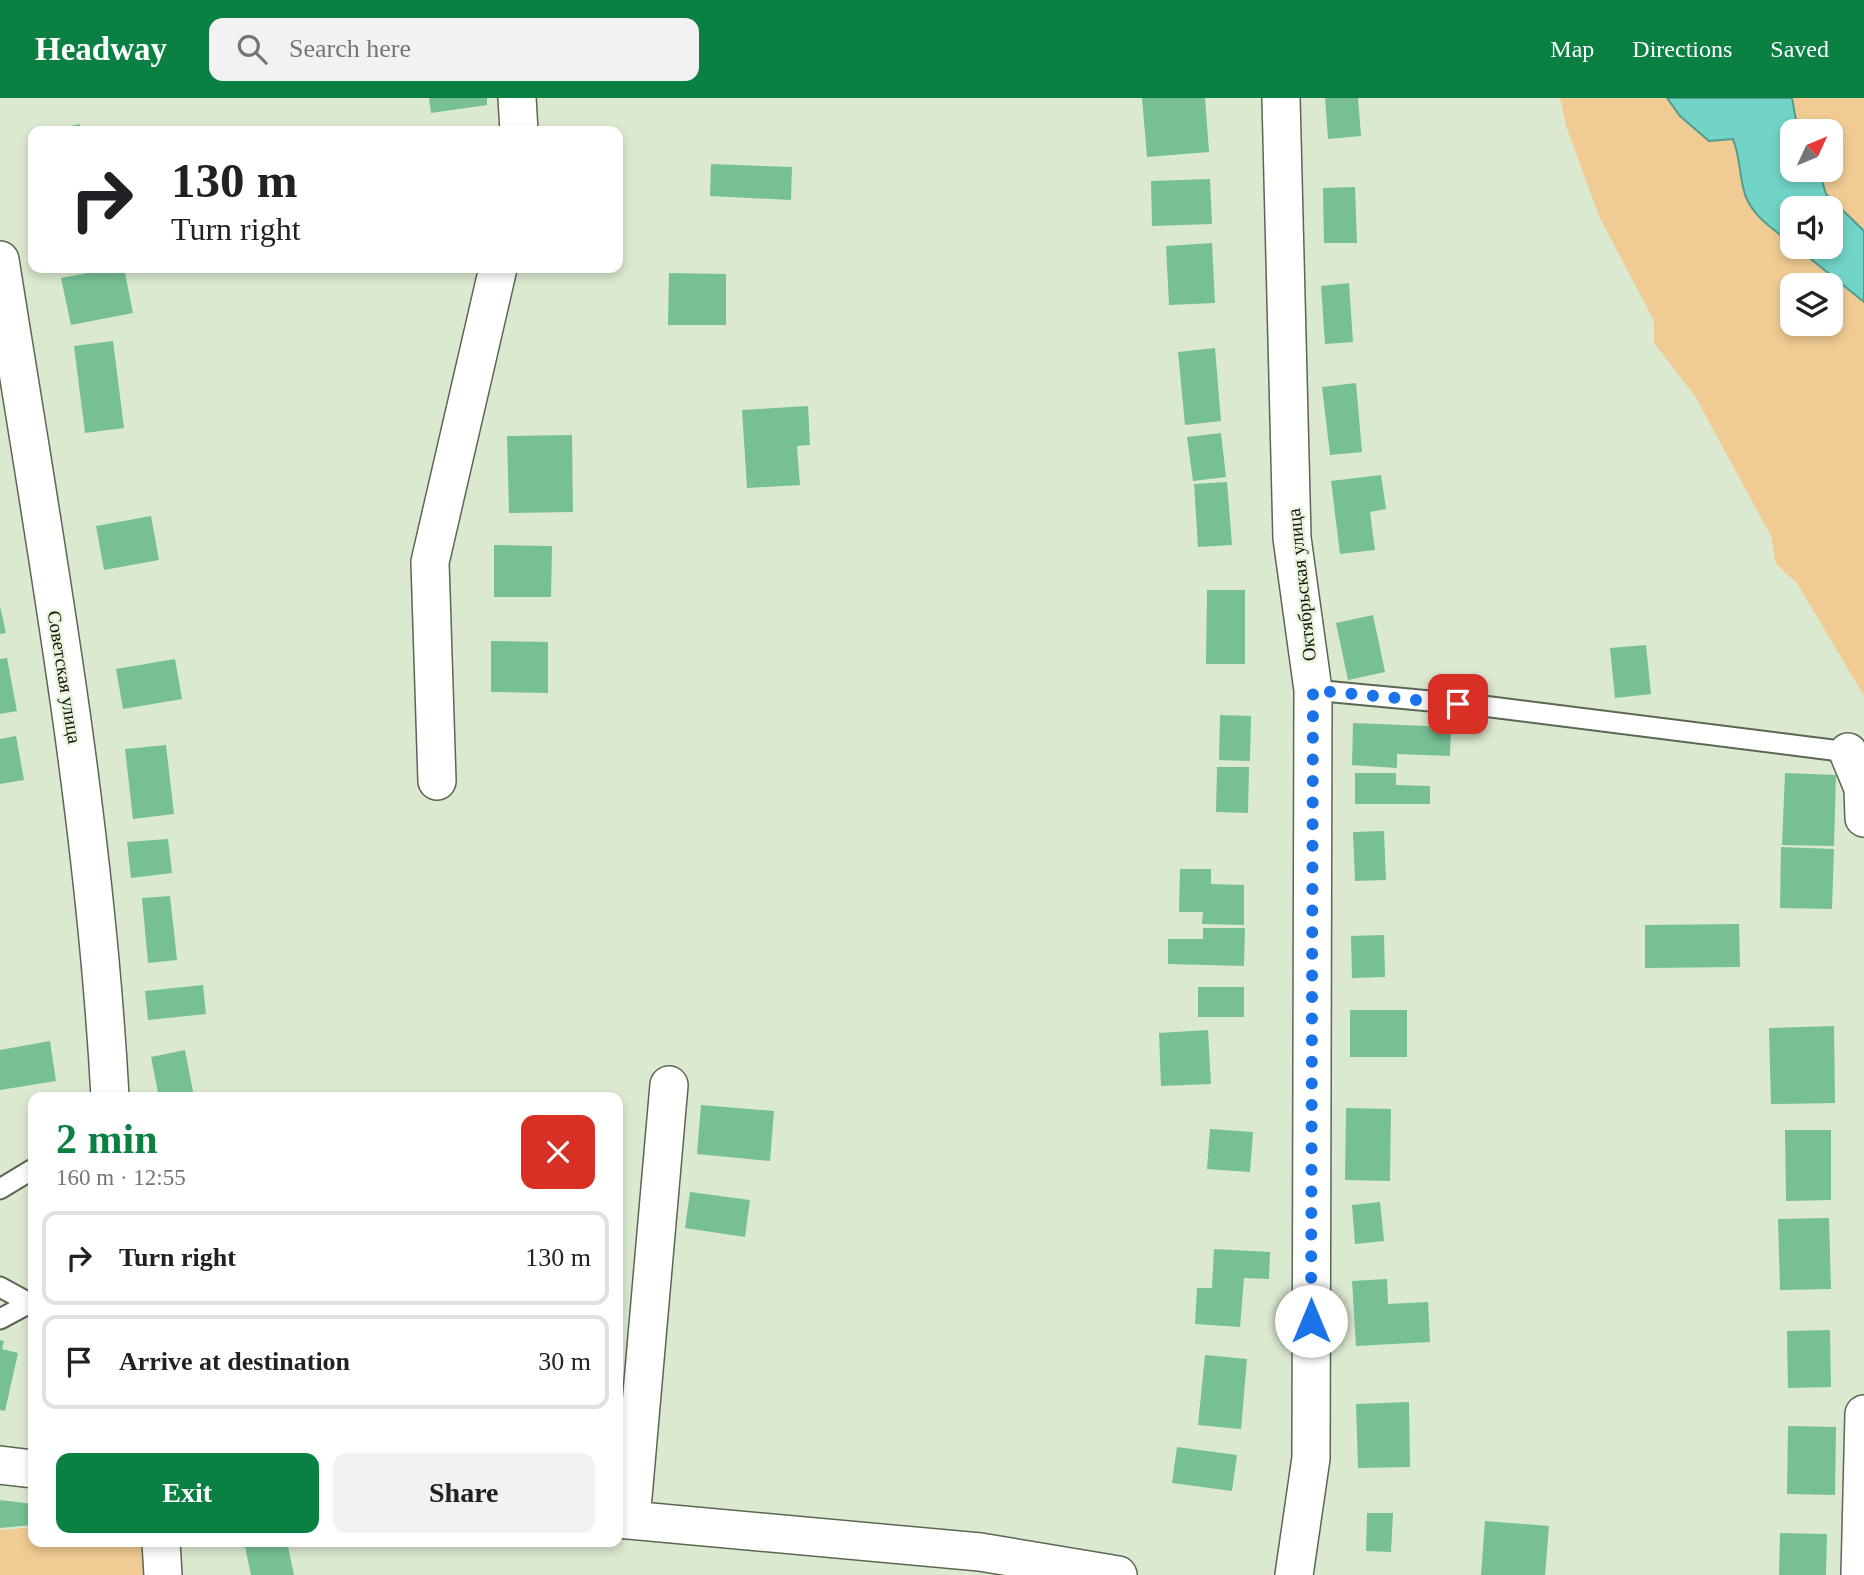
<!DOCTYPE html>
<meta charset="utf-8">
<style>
body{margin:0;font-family:"Times New Roman",serif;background:#f2f2f2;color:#202124;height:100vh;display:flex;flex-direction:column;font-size:26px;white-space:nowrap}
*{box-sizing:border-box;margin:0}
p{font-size:23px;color:#757577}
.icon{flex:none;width:38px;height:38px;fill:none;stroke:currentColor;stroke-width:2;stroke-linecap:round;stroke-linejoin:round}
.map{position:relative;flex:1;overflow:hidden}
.details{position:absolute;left:28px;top:994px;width:595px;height:455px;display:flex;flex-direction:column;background:#fff;border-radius:14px;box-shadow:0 4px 10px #0003}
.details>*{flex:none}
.guide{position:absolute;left:28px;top:28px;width:595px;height:147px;border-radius:14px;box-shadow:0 4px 10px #0003;background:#fff;color:#202124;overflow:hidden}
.needle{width:46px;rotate:46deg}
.controls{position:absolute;left:1780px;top:21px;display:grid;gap:14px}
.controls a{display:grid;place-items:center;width:63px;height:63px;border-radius:14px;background:#fff;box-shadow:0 4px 10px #0003;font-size:35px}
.pin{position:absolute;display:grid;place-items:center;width:60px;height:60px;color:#fff;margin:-30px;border-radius:14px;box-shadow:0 4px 10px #0006}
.me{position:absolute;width:77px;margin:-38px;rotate:0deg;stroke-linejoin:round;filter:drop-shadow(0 0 5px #0008)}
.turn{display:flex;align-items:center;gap:24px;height:147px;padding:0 28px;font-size:32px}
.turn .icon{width:91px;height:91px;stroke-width:2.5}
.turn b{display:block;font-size:49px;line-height:60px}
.round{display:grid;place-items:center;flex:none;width:74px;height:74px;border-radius:14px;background:#f2f2f2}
.head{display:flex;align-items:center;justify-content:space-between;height:119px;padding:0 28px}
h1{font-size:42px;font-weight:700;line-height:52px;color:#0b8043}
.primary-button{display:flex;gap:14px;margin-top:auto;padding:14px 28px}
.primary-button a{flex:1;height:80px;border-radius:14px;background:#0b8043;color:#fff;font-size:28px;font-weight:700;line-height:80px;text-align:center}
.primary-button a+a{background:#f2f2f2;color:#202124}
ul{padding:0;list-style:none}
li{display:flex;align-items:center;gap:21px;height:94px;margin:0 14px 10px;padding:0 14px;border:4px solid #e0e0e0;border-radius:14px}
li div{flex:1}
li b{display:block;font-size:26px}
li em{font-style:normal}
header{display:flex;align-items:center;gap:42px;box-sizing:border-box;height:98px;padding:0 35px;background:#0b8043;color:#fff}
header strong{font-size:33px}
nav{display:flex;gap:38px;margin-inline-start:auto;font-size:24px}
.search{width:490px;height:63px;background:#f2f2f2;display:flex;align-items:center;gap:18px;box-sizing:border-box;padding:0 24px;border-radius:14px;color:#757577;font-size:26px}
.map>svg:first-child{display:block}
.green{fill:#f0cb93;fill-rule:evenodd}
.water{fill:#71d4c6;stroke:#549b8e;stroke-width:2}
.building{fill:#77c095}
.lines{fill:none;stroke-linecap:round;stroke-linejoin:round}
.service-casing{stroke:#5b6752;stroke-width:23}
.minor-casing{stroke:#5b6752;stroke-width:40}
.service{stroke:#fff;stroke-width:19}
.minor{stroke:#fff;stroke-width:37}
.route{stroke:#1a73e8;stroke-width:12;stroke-dasharray:0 21.6}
.labels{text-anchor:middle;stroke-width:5;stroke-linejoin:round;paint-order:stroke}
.street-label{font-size:19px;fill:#10150c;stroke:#e9f6dd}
</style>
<header>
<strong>Headway</strong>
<div class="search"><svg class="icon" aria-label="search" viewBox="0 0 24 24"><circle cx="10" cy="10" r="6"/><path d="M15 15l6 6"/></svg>Search here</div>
<nav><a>Map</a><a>Directions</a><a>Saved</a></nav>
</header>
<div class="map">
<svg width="1864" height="1477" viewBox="0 0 1864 1477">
<rect width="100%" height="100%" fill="#dbe9d0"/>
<path class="green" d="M1560,0H1864V598L1797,485L1776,466L1771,438L1695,298L1654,245V223L1600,120L1567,31ZM1792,33H1830V72H1792ZM1792,110H1830V149H1792ZM1792,187H1830V226H1792Z
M33,1429V1444H145L148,1477H0V1432Z"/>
<path class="water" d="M1667,0H1792L1798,33H1792V72L1819,73L1826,96L1864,133V204L1796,149H1830V110H1792V146C1772,130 1748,116 1743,89C1739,71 1740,60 1733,41L1709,43L1680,18Z"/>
<path class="building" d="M429,0H487V7L431,15Z
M1142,0H1205L1209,54L1147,59Z
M1325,0H1358L1361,38L1328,41Z
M80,26L81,33H52L51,32Z
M711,66L792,69L791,102L710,98Z
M1210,81L1212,126L1152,128L1151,83Z
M1355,89L1357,145H1324L1323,90Z
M1212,145L1215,205L1169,207L1166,148Z
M115,170H124L133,215L71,227L61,180Z
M669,175L726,176V227H668Z
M1349,185L1353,244L1325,246L1321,188Z
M113,243L124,330L85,335L74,248Z
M1215,250L1221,323L1185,327L1178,254Z
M1356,285L1362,354L1330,357L1322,289Z
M808,308L810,347L797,348L800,387L747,390L742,312Z
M1221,335L1226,379L1193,383L1187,339Z
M572,337L573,414L509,415L507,338Z
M1381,377L1386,411L1370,414L1375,452L1340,456L1331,383Z
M1227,384L1232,447L1198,449L1194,386Z
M151,418L159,462L104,472L96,428Z
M494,447L552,448L551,499H494Z
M1207,492H1245V566H1206Z
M0,508L6,535L0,536Z
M1373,517L1385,574L1348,582L1336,525Z
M491,543L548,544V595L491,594Z
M1646,547L1651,596L1615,600L1610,550Z
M7,560L17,613L0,616V561Z
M175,561L182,601L123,611L116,571Z
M1220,617L1251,618L1250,663L1219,662Z
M1353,625L1451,629L1450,658L1397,656V670L1352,667Z
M16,638L24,682L0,686V641Z
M166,647L174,716L133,721L125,651Z
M1217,669H1249L1248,715L1216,714Z
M1355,675H1396V687L1430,688V706H1355Z
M1785,675L1836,677L1834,748L1782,747Z
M1384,733L1386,782L1355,783L1353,734Z
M168,741L172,775L131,780L127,744Z
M1781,749L1834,751L1832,811L1780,810Z
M1180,771H1211V786L1244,787V827L1202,826L1203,814H1179Z
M170,798L177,862L148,865L142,800Z
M1739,826L1740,869L1645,870V827Z
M1203,830H1245L1244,868L1168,866V841H1203Z
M1384,837L1385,879L1352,880L1351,838Z
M203,887L206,916L148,922L145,893Z
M1198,889H1244V919H1198Z
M1350,912H1407V959H1350Z
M1834,928L1835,1005L1771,1006L1769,930Z
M1208,932L1211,986L1161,988L1159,935Z
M50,943L56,983L0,992V952Z
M185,952L194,999H159L151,959Z
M701,1007L774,1013L770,1063L697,1056Z
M1346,1010L1391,1011L1390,1083L1345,1082Z
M1210,1031L1253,1034L1250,1074L1207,1071Z
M1785,1032H1831V1102L1786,1103Z
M690,1094L750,1102L745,1139L685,1130Z
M1380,1104L1384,1143L1355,1146L1352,1107Z
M1829,1120L1831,1191L1780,1192L1778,1121Z
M1214,1151L1270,1154L1269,1181L1244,1180L1240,1229L1195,1226L1197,1190H1212Z
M1387,1181L1388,1206L1428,1204L1430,1244L1356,1248L1352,1183Z
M1830,1232L1831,1289L1788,1290L1787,1233Z
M0,1242L4,1243L2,1251L18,1255L5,1313L0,1312Z
M1205,1257L1247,1261L1241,1331L1198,1327Z
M1409,1304L1410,1369L1358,1370L1356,1306Z
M1788,1328L1836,1329L1835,1397L1787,1396Z
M1177,1349L1237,1357L1232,1393L1172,1385Z
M0,1402L33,1406V1427L0,1430Z
M1367,1415H1393L1391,1454L1366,1453Z
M1485,1423L1549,1428L1545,1477H1481Z
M1780,1435L1827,1436L1826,1477H1779Z
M244,1444H287L294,1477H251Z"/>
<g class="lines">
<g class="service-casing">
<path id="service" d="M1313,592L1483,608L1848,654
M0,1091L33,1071
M0,1189L33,1207
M0,1221L28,1206"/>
</g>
<g class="minor-casing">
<path id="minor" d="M517,0L519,33
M1281,0L1292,440L1313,592L1311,1360L1294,1477
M0,162C44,440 95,718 110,999
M1848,654L1863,690L1864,720
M437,683L430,464L498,170
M0,1367L33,1371
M618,1421L980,1454L1118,1477
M631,1422L669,987
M161,1444L163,1477
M1860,1477L1864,1316"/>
</g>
<use href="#service" class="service"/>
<use href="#minor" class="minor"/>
</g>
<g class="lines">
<path class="route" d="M1311,1223L1313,592L1458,606"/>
</g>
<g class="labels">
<g class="street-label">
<text transform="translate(1301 487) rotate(-96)" y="7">Октябрьская улица</text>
<text transform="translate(65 579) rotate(81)" y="7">Советская улица</text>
</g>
</g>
</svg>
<div class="controls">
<a><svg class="needle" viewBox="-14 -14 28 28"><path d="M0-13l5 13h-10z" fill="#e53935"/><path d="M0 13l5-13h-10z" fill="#757577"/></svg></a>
<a><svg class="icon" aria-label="sound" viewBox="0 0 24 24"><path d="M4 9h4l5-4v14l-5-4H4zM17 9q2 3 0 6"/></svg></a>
<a><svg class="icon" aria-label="layers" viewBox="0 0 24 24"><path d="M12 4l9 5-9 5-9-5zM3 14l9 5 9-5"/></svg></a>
</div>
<div class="pin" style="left:1458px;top:606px;background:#d93025"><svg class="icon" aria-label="arrive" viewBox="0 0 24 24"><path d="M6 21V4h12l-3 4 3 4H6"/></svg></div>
<svg class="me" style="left:1311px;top:1223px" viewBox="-20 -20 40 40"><circle r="19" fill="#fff"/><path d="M0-13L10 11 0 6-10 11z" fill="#1a73e8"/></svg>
<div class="guide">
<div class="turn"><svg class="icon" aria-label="right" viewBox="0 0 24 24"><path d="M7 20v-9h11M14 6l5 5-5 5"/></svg><div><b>130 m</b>Turn right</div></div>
</div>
<section class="details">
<div class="head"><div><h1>2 min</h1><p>160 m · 12:55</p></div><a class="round" style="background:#d93025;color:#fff"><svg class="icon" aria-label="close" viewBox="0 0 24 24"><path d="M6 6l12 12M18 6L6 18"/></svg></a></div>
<ul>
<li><svg class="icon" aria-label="right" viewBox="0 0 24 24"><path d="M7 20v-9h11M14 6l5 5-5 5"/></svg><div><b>Turn right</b></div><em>130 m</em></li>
<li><svg class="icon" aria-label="arrive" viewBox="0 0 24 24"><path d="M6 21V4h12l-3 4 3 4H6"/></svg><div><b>Arrive at destination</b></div><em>30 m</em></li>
</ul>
<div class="primary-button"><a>Exit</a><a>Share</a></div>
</section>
</div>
